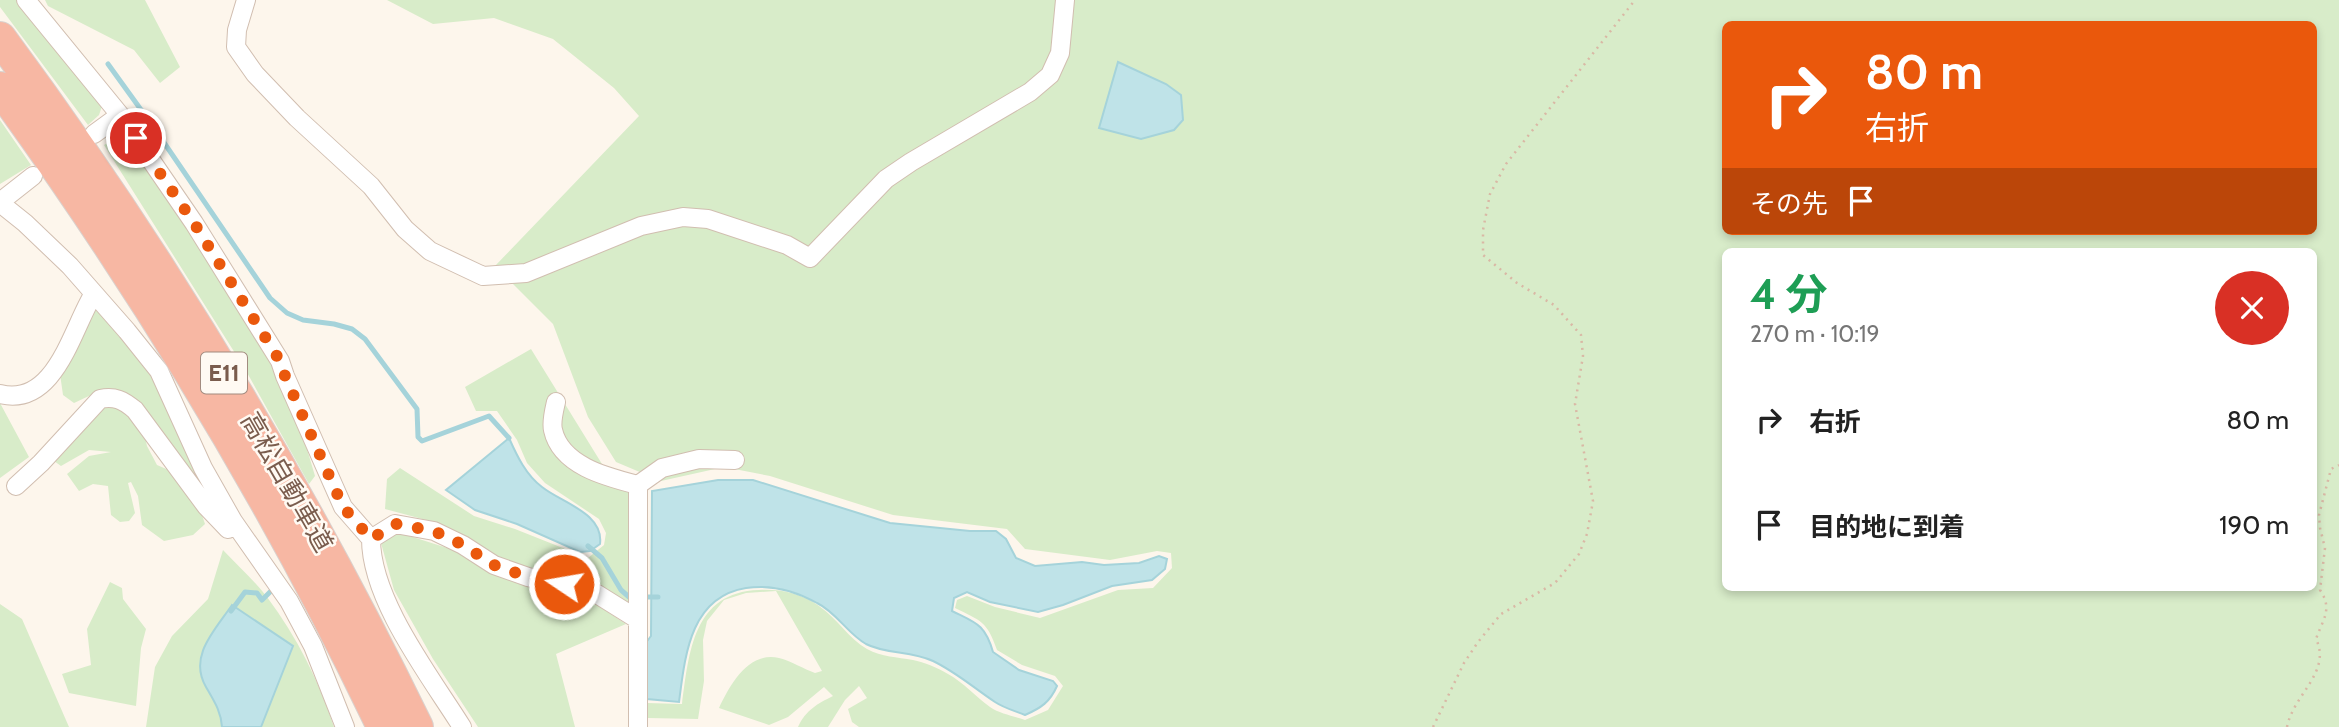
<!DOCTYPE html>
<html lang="ja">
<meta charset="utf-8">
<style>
body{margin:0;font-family:Cabin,"Noto Sans JP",sans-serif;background:#f2f2f2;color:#222;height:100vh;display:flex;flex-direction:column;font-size:26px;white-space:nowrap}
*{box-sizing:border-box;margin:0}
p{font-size:23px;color:#767676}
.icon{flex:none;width:38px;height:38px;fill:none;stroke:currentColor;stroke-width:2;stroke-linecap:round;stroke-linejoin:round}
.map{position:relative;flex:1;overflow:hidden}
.details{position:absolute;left:1722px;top:248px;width:595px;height:343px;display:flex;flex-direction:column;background:#fff;border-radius:10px;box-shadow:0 4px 10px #0003}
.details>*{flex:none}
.banner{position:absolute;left:1722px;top:21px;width:595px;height:214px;border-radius:10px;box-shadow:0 4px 10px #0003;background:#ea580c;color:#fff;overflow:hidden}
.pin{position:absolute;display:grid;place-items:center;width:60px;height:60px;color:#fff;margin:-30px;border:4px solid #fff;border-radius:50%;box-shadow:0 2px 7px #0007}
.me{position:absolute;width:77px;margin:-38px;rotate:282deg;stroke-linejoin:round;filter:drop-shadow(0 0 5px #0008)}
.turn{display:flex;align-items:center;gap:24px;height:147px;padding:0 28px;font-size:32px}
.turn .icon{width:91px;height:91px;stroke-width:2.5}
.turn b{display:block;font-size:49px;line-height:60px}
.then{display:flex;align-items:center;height:66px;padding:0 28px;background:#0003;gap:14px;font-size:26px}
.round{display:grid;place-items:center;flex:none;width:74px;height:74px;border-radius:37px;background:#f2f2f2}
.headline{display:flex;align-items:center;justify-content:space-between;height:119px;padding:0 28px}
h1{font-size:42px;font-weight:700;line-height:52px;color:#1e9e55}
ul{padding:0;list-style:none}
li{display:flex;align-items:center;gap:21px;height:105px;padding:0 28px}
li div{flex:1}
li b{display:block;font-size:26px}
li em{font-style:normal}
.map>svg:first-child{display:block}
.green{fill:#d8ecc9;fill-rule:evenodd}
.water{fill:#bfe3e8;stroke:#a5d3da;stroke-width:2}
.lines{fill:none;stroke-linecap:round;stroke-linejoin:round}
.stream{stroke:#a5d3da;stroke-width:5}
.minor-casing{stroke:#d1beb0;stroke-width:20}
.motorway-casing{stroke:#dad1cd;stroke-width:34}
.path{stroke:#d9b8a5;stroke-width:2.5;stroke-dasharray:2 5;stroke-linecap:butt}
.minor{stroke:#fff;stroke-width:18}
.motorway{stroke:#f7b7a3;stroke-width:32}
.route{stroke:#ea580c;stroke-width:12;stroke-dasharray:0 21.6}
.labels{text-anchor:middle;stroke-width:5;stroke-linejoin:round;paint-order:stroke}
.shield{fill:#fffaf3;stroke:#a28b7f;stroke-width:2}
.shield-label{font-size:24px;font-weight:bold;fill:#7a5c4d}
.street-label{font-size:26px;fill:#7a5c4d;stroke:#fffaf3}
</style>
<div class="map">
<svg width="2339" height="727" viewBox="0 0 2339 727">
<rect width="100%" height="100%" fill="#fdf6ec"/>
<path class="green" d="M0,0H18L103,103L99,115L88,125L0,7Z
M45,0H145L180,67L160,83L134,50L48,6Z
M387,0H2339V727H859L852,722L848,709L867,698L859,686L845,700L828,727H798C806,710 817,704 833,696L824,687L788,717L769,725L719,708C730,685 748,651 779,658C791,661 804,669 815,673L822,671L776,591L746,593L724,600L707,621L703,640L704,681L698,719L648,718L647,703L682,704C689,653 693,592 759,590C780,589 801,593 819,606C837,618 849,639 867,649C882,657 897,657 913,660C924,662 938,668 948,674C963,682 976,697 990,707C1000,714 1014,716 1025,720L1048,710L1063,686L1055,676L1022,665L997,650C987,621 981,621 955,608L957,600L967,596L995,607L1040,618L1118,590L1153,588L1172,568L1171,553L1157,551L1110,560L1025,549L1007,529L893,515L770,476L724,467L661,481L616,462L588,417L553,324L495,266L639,116L614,88L553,39L494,18L433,24ZM1726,24H2314V231H1726ZM1118,62L1137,72L1174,130L1141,139L1099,128ZM1726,252H2314V588H1726Z
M0,120L31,165L0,184Z
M118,140L126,146L127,160L141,162L155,180L241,313L276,373L307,449L315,476L309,484L245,369L104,145L111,141Z
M90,308L104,314L158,382L219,510L130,397C108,385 95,393 74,403L63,395L60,374Z
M531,349L610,477L632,490L630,608L501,561L478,549L441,524L385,509L387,479L400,468L474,516L515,529L588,558L604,545L606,533L599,519L545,483L527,463L517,440L497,411H476L465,387Z
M0,403L29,457L0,478Z
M107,405L126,408L143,429L147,446L157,465L171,471L200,509L205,524L193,535L164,541L142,525L138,496L131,482L128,483L135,513L129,521L120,522L111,515L108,486L93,484L79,491L67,474L89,456L111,452L89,450L61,466L54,461L95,410Z
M397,532L460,552L493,574L597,605L626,624L556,654L575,727H478L433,659L394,590L381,543Z
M223,550C237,565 254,580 267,597C297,637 319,681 334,727H261L271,698L201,677L221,713L222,727H146L155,667L172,636L208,599Z
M110,582L122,588L123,599L146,629L141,648L136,706L69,693L62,674L91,665L87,629Z
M0,604L22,619L69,727H0Z"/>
<path class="water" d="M1118,62L1166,84L1181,95L1183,120L1174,130L1141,139L1099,128Z
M509,438C517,456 526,475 542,487C562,503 604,513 600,544L590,551L580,552L517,524L475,510L446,490Z
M718,480H753L890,523L970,531H996L1006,539L1016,558L1035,566L1082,562L1104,565L1139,563L1159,556L1167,559L1165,569L1152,580L1112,586L1063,605L1038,612L990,602L967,592L954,598L952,611C976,623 985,624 993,652L1019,670L1053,681L1057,686C1050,702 1041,708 1025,715C1015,711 1004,708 995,702C974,688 956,672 933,661C911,651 885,654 866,644C848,634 836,612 817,603C794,590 772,584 746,588C690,597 685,656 679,702L647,699L645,644L651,636L652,491Z
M232,605L293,646L261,727H222C221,711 214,701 206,687C188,656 215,630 232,605Z"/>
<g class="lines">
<path class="stream" d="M108,64L152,125L270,298L287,313L303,320L334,324L352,329L365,339L417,409L418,437L422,441L489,416L509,438
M588,546L602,558L621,590L629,597H658
M231,611L245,592L257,593L262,600L273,589"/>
<g class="minor-casing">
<path id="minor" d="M26,0L120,115L194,223L280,361L285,376L343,507L371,539C371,600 430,676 462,727
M246,0L237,30L236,47L255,74L297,118L371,186L405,229L430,251L483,276L526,273L641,226L683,217L708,219L787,245L810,258L886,179L911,162L1030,92L1050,75L1060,53L1065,0
M94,134L120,115
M0,202L33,176
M0,203L25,223L70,266L127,331L159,371L203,468L233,521L289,601L313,646L345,727
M0,394C55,408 72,329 93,295
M556,402C554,411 551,422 553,430C561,466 607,477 638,485
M638,485L662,468L699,459L735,460
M16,486L41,463L100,399C115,396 123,400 135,410L206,506L228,529L232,526
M371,539L395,524L434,531L463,545L494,565L528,577L597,594L637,619
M638,727V485"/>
</g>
<g class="motorway-casing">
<path id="motorway" d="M0,38C160,254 299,485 417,727
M0,88C146,289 276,503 383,727"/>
</g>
<path class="path" d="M1433,727L1464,663L1478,642L1501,614L1555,583L1579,554L1587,534L1593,501L1575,404L1583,356L1581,335L1554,305L1517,283L1483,255V230L1490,194L1506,164L1635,0
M2287,727C2293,695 2332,672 2316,639C2323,619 2333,609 2320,590L2325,548L2320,528L2319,515L2331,469L2339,465"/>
<use href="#minor" class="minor"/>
<use href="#motorway" class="motorway"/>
</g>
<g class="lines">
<path class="route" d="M136,138L194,223L280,361L285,376L343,507L371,539L396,524L434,531L463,545L494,565L528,577L564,584"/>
</g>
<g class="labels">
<rect class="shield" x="201" y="352.5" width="46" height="41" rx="5"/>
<g class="shield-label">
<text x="224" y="381">E11</text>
</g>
<g class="street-label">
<text transform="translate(287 482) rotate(60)" y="9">高松自動車道</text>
</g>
</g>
</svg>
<div class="pin" style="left:136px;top:138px;background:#d93025"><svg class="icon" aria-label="arrive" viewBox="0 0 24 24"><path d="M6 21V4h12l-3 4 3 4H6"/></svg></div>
<svg class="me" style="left:564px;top:584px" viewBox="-20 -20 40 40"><circle r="17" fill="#ea580c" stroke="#fff" stroke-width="3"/><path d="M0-11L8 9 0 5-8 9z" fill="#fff"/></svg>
<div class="banner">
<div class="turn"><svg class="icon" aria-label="right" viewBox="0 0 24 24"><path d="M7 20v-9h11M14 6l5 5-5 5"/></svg><div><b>80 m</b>右折</div></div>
<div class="then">その先<svg class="icon" aria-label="arrive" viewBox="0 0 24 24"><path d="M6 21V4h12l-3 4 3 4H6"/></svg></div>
</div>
<section class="details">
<div class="headline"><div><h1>4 分</h1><p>270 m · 10:19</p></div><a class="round" style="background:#d93025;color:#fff"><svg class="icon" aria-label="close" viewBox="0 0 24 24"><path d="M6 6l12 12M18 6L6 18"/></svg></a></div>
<ul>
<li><svg class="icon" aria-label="right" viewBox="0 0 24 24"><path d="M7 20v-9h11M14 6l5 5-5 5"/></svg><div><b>右折</b></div><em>80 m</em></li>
<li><svg class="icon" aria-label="arrive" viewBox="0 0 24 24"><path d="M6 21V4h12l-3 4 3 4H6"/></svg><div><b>目的地に到着</b></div><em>190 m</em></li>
</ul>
</section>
</div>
